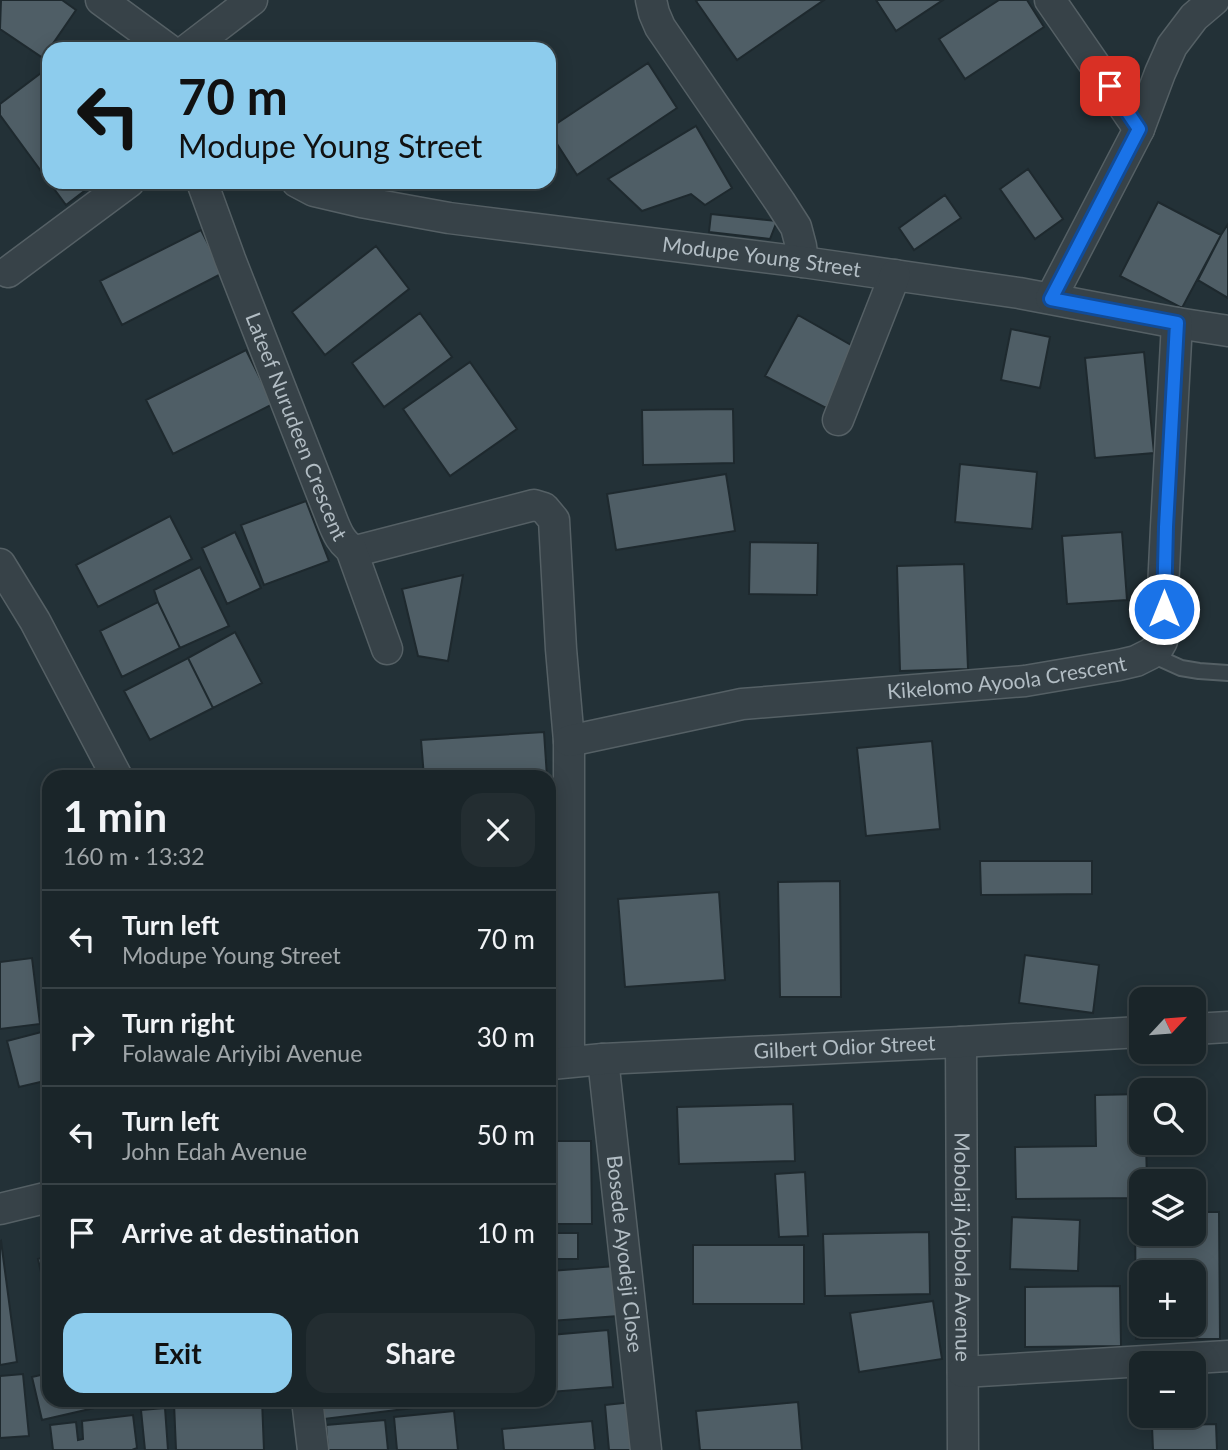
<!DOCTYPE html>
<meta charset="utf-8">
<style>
body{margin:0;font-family:Lato,sans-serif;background:#232d31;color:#f1f3f6;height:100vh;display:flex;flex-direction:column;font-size:26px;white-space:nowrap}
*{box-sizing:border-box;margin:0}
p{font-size:23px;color:#9fa5a8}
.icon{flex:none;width:38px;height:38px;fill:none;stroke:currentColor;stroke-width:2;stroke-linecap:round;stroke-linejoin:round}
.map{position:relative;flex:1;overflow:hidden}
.panel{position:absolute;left:42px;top:770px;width:514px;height:637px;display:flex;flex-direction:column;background:#1a2529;border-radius:21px;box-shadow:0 4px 18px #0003,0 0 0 2px #384246}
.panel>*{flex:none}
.hud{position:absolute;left:42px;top:42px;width:514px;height:147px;border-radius:21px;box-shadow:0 4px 18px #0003,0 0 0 2px #384246;background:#8dcced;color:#111;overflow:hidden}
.needle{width:46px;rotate:64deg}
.tools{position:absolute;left:1129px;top:987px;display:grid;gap:14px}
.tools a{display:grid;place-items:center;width:77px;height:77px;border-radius:14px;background:#1a2529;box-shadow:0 4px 18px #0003,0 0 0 2px #384246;font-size:35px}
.pin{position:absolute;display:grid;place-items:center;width:60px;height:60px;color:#fff;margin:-30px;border-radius:14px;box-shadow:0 4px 10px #0006}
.me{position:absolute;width:77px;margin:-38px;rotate:0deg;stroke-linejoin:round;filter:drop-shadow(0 0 5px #0008)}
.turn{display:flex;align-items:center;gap:24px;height:147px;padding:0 21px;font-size:32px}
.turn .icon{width:91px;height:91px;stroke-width:2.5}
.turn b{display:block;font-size:49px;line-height:60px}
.round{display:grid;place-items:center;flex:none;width:74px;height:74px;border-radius:21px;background:#232d31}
.overview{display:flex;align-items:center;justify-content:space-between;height:119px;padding:0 21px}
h1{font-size:42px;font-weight:700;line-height:52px}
.action{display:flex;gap:14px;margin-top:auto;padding:14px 21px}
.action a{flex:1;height:80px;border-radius:21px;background:#8dcced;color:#111;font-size:28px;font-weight:700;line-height:80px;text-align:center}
.action a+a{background:#232d31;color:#f1f3f6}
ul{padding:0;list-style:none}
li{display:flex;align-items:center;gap:21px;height:98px;padding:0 21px;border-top:2px solid #384246}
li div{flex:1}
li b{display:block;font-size:26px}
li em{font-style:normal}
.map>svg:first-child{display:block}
.building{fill:#4f5e66;stroke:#1e292e;stroke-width:2;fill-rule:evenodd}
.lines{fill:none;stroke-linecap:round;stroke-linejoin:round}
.lane-casing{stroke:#556065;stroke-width:18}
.street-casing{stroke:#556065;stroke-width:33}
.lane{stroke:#374248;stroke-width:14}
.street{stroke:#374248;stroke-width:30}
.route-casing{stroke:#114b97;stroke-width:18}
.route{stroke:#1a73e8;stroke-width:12}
.labels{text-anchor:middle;stroke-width:5;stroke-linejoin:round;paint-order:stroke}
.street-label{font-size:21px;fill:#b2bdc4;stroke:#1c272c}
</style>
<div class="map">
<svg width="1228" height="1450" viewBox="0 0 1228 1450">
<rect width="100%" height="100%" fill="#233137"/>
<path class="building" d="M1,0H62L76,10L43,58L0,29Z
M698,0H824L737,60L696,1Z
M876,0H943L896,31Z
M999,0H1027L1044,27L965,79L939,39Z
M648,63L677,108L577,175L550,133V128Z
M45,70L49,76V182L0,115V104Z
M696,126L732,188L705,205L691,194L642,211L608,179Z
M1028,169L1063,219L1035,239L1000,189Z
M49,182H96L66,205Z
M945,195L961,218L914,250L899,228Z
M1158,202L1221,235L1182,308L1120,276Z
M711,214L777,221L770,239L709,232Z
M1228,224V298L1198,280L1221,235Z
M201,230L223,273L122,325L100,281Z
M376,246L409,289L325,355L292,312Z
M420,313L452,357L384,407L352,363Z
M798,315L858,349L826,408L765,376Z
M1011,329L1050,337L1040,388L1001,380Z
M246,350L273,404L173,454L146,400Z
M1144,352L1154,453L1095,458L1085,358Z
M470,362L517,429L450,476L403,409Z
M733,409L734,463L643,465L642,410Z
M960,464L1037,472L1032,529L955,522Z
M726,474L735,531L616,550L607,494Z
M306,501L329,561L264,585L241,525Z
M170,516L192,559L98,607L76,565Z
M235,532L261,588L227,604L202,548Z
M1122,532L1127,600L1067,604L1062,536Z
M750,542L818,543L817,595L749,594Z
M964,564L968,669L900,671L897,566Z
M200,567L229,626L180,648L158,602L154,590Z
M463,575L448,661L418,656L402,589Z
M158,602L180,648L122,677L100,631Z
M235,632L262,683L213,708L188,658Z
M188,658L213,708L150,740L124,691Z
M544,732L547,777H424L421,740Z
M932,741L940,829L866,836L857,748Z
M980,861H1092V894L981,895Z
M840,881L841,997H780L778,882Z
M719,892L725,980L625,987L618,899Z
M1025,955L1099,965L1093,1013L1019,1003Z
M32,958L40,1024L0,1029V962Z
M49,1030V1080L19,1087L7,1041Z
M1141,1094V1143H1146L1147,1181H1141V1198L1016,1199L1015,1147L1096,1146L1095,1095Z
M793,1104L795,1161L679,1164L677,1107Z
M550,1141H591L592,1224H550Z
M805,1172L808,1236L779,1237L775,1174Z
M1135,1212H1141V1234H1194V1212H1219L1220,1339H1136ZM1141,1272H1194V1325H1141Z
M1012,1217L1080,1220L1078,1271L1010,1269Z
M929,1232L930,1294L825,1296L823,1234Z
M550,1233H578V1259H550Z
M49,1236V1308L38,1259L48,1256L43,1237Z
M1,1241L17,1362L0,1365V1242Z
M693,1245H804V1304H693Z
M616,1266L619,1316L550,1321V1271Z
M1120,1286L1121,1346L1025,1347V1287Z
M933,1301L942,1359L859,1372L850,1313Z
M608,1330L613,1387L550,1392V1335Z
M49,1373V1400H129L42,1420L32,1377Z
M23,1374L29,1436L0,1438V1376Z
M240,1400H262L264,1450H176L174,1403Z
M313,1400H453V1403L316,1420Z
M633,1402L638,1450H609L605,1405Z
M798,1402L802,1450H700L696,1411Z
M165,1408L168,1450H145L141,1410Z
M454,1411L458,1450H397L394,1417Z
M133,1415L137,1448L132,1450H53L50,1425L76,1422L78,1440L83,1439L82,1421Z
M385,1420L388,1450H328L326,1425Z
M592,1421L595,1450H504L502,1429Z
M1216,1424L1217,1450H1153L1152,1426Z"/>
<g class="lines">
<g class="lane-casing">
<path id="lane" d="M1150,654L1181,668L1199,671L1228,673"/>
</g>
<g class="street-casing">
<g id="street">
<path d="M101,0L168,49"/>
<path d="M651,0L654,13L660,27L780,202L796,227L801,246L803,262"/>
<path d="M1050,0L1139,129"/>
<path d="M188,49L252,0"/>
<path id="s1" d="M202,182L230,259L329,512C335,527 340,545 356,551L534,505L544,508L554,520L561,649L569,741V1061"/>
<path id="s2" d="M297,182L314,191L361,202L449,218L803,262L1019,293L1177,323L1228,331"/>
<path d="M8,272L129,182"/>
<path d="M1051,298L1139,129L1160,73L1172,46L1194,17L1214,0"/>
<path d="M838,420L895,275"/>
<path d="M351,549L387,649"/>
<path d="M0,564L35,621L117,777"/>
<path id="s3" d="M569,741L742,704L1025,681L1119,665L1136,661L1150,654L1158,648L1162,641L1164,628L1163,589L1166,527L1177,323"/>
<path d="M1194,1029L1228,1027"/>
<path id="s4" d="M961,1042L963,1450"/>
<path id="s5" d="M603,1059L646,1450"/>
<path id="s6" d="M551,1064L603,1059L961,1042L1141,1032"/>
<path d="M0,1209L49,1197"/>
<path d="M963,1372L1228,1356"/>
<path d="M307,1400L313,1450"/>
</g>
</g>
<use href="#lane" class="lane"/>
<use href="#street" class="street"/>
</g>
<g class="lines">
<g class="route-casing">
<path id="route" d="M1110,86L1139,129L1051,299L1177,323L1166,527L1164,609"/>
</g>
<use href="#route" class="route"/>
</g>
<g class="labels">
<g class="street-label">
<text dy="7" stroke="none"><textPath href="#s2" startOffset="472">Modupe Young Street</textPath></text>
<text dy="7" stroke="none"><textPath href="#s1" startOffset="262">Lateef Nurudeen Crescent</textPath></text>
<text dy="7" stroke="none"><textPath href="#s3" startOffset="443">Kikelomo Ayoola Crescent</textPath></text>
<text dy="7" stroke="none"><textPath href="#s6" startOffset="294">Gilbert Odior Street</textPath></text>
<text dy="7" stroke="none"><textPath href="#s4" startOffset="205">Mobolaji Ajobola Avenue</textPath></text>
<text dy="7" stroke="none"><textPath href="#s5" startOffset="196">Bosede Ayodeji Close</textPath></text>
</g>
</g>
</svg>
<div class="tools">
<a><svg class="needle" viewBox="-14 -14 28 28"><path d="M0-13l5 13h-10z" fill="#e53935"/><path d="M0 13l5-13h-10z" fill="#9fa5a8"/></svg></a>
<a><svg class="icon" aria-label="search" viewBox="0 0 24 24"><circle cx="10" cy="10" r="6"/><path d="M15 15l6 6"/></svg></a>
<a><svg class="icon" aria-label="layers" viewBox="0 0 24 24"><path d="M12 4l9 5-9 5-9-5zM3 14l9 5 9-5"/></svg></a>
<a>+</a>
<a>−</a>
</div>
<div class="pin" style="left:1110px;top:86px;background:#d93025"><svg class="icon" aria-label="arrive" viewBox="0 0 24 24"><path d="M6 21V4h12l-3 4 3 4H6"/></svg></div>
<svg class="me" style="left:1164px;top:609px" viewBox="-20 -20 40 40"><circle r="17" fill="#1a73e8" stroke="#fff" stroke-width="3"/><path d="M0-11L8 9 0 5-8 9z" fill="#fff"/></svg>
<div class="hud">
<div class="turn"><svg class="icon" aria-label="left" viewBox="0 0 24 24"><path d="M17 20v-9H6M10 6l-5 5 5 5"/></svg><div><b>70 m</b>Modupe Young Street</div></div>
</div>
<section class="panel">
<div class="overview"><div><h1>1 min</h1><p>160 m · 13:32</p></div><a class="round"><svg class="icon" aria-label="close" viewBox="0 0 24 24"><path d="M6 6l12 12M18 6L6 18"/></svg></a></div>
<ul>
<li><svg class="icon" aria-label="left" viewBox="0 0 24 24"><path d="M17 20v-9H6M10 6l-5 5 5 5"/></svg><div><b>Turn left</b><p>Modupe Young Street</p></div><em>70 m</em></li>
<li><svg class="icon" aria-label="right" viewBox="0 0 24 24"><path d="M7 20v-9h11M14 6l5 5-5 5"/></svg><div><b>Turn right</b><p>Folawale Ariyibi Avenue</p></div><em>30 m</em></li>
<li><svg class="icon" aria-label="left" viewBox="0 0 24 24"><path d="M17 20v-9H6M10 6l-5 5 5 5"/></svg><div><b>Turn left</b><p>John Edah Avenue</p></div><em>50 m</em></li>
<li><svg class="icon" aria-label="arrive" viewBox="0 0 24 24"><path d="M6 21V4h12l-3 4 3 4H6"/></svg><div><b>Arrive at destination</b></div><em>10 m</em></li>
</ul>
<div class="action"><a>Exit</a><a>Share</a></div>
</section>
</div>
